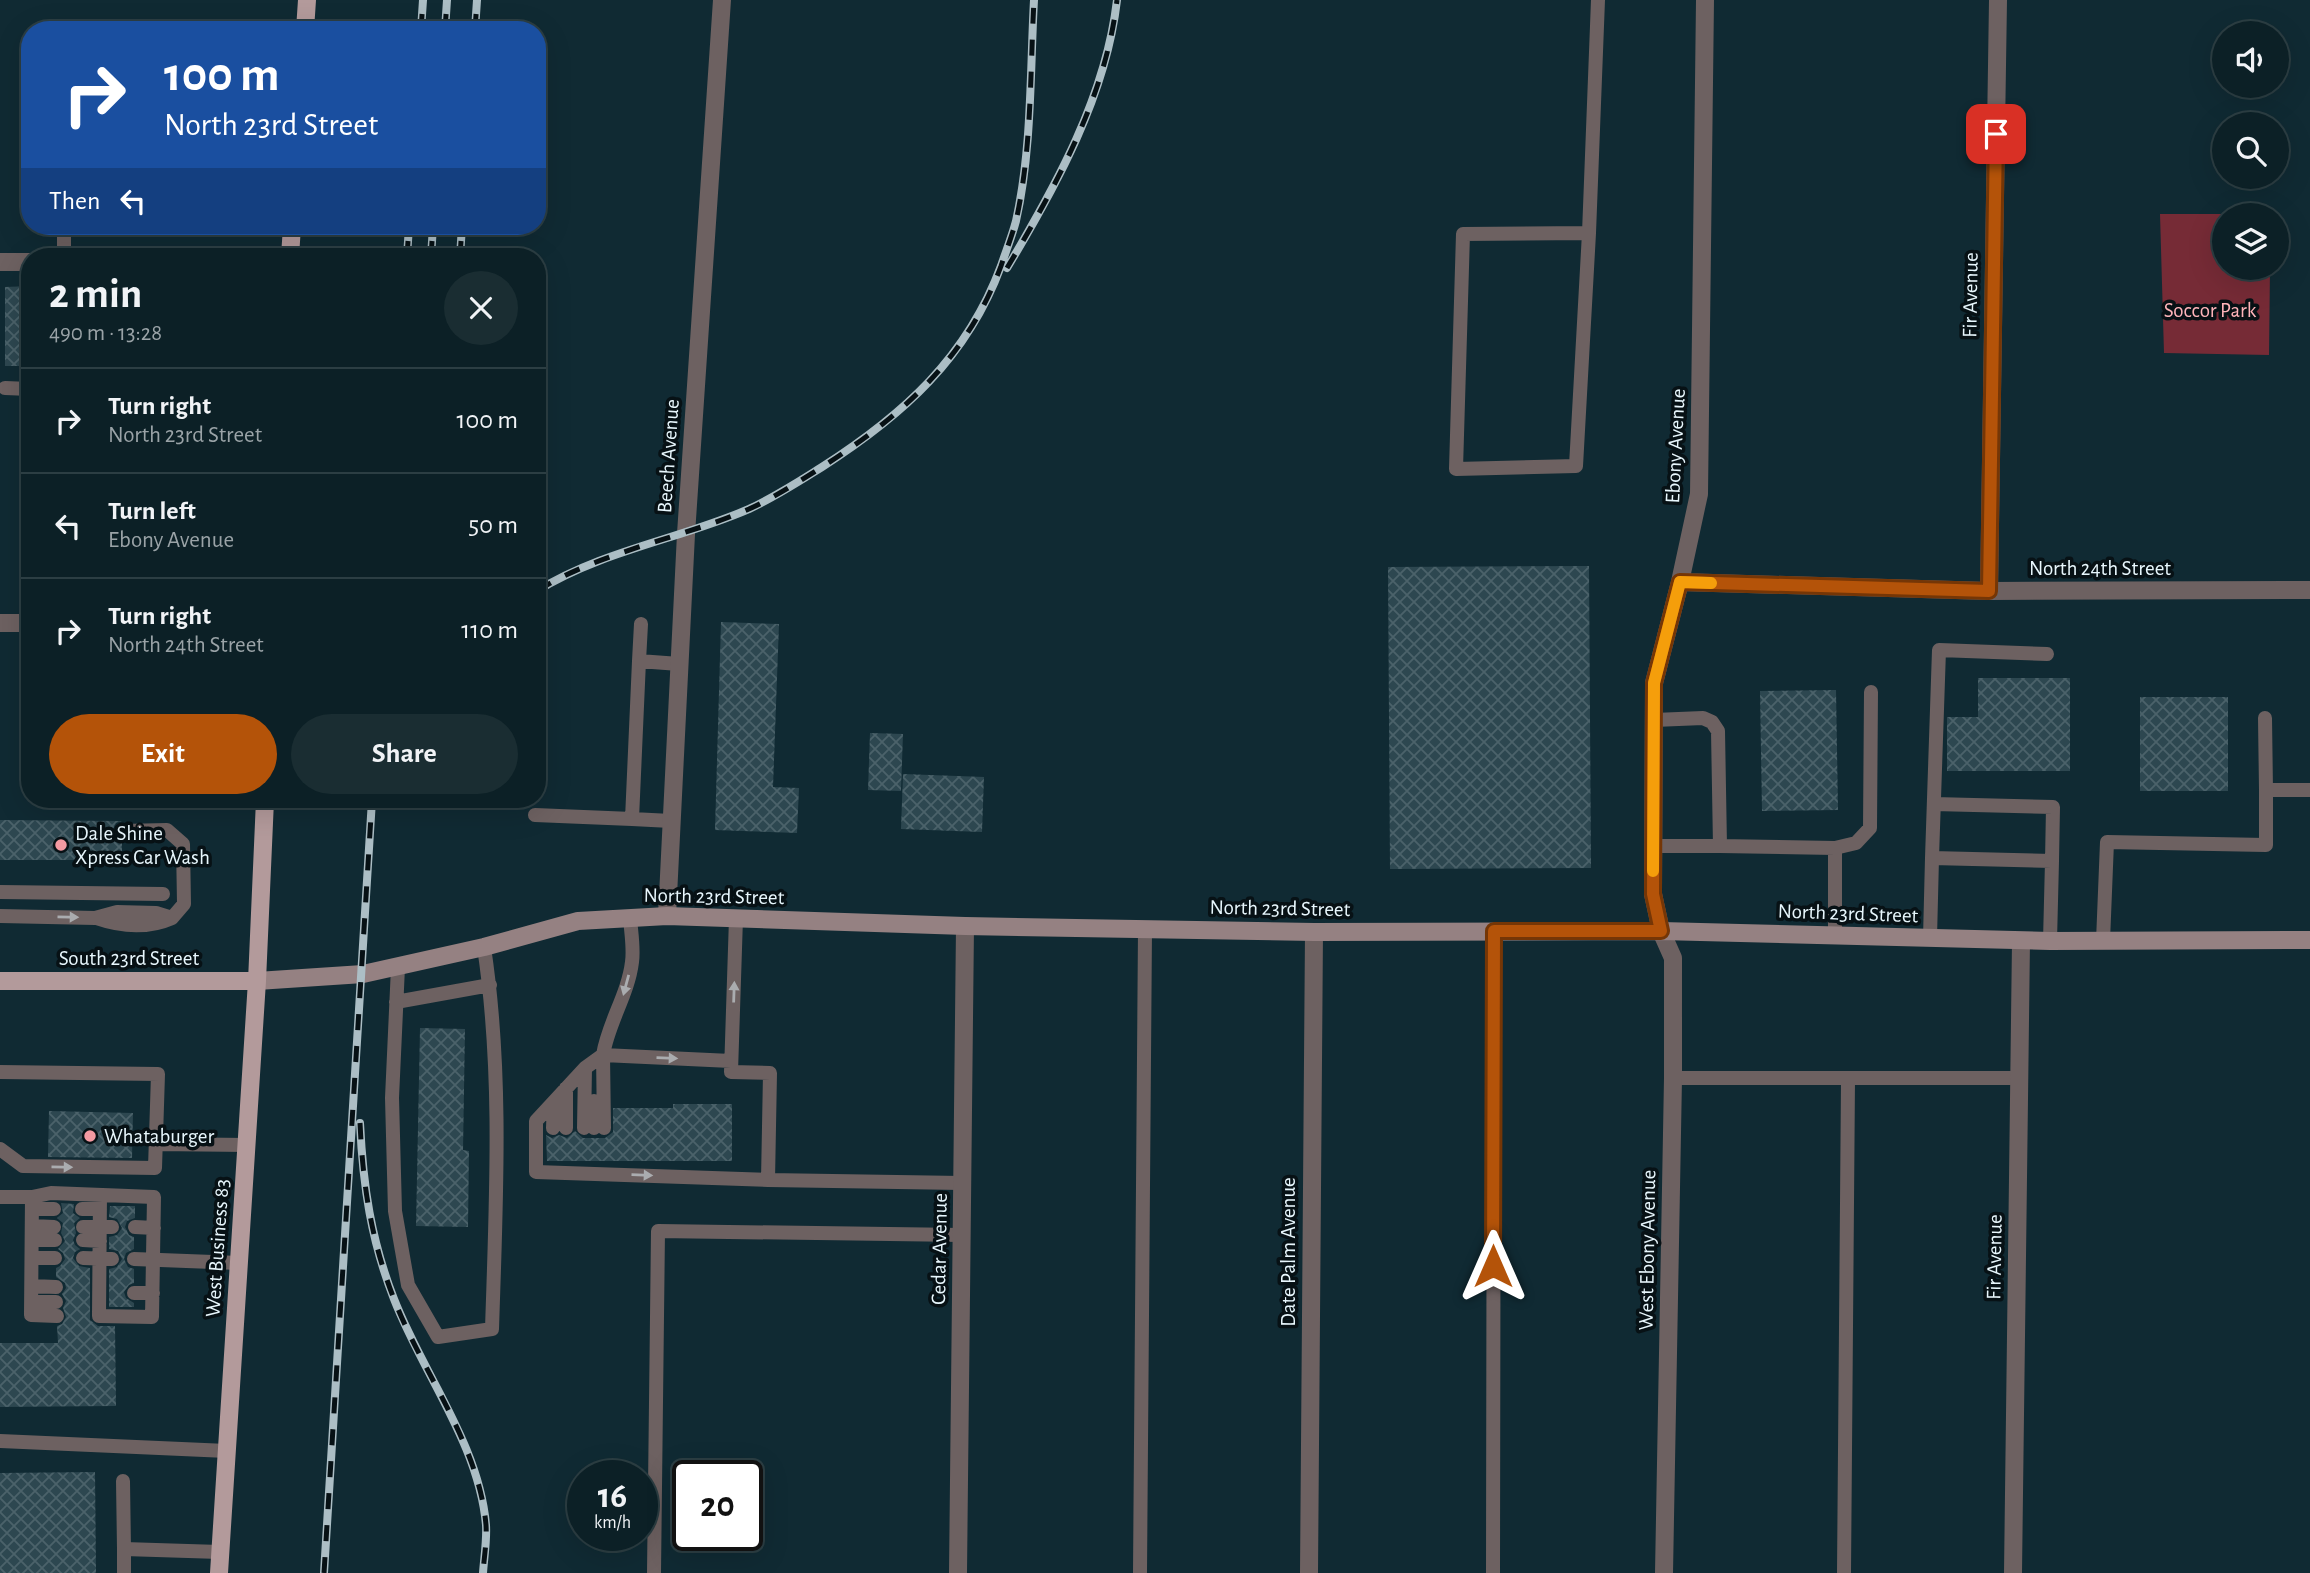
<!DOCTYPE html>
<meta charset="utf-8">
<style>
body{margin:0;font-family:"Alegreya Sans",sans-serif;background:#1a2d32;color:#f1f3f6;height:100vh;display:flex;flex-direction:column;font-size:26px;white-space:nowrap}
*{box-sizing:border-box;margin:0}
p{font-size:23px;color:#9aa3a7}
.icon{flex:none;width:38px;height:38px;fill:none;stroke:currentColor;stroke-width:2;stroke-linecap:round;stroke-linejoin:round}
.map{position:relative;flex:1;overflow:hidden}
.drawer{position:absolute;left:21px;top:248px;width:525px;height:560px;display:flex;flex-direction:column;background:#0c2026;border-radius:28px;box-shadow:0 7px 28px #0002,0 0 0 2px #2c3e43}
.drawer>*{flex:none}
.banner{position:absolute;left:21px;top:21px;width:525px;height:214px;border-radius:28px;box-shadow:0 7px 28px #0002,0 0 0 2px #2c3e43;background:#1a4fa0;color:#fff;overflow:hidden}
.buttons{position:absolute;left:2212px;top:21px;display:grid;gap:14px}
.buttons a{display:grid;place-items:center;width:77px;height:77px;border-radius:50%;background:#0c2026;box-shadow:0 7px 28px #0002,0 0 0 2px #2c3e43;font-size:35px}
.speed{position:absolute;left:567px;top:1460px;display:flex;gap:14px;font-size:35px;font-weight:700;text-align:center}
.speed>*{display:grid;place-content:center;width:91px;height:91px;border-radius:50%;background:#0c2026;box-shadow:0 7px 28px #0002,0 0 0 2px #2c3e43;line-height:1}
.speed small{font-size:18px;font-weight:400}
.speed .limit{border:4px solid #111;border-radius:10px;background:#fff;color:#111}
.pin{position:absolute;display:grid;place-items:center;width:60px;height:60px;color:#fff;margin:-30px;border-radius:14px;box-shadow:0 4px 10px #0006}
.me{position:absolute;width:77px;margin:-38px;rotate:0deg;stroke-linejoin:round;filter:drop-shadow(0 0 5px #0008)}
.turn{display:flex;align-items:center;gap:24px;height:147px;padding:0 28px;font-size:32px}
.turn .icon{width:91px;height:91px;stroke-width:2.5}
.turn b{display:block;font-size:49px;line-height:60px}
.then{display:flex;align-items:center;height:66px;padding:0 28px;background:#0003;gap:14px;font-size:26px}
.round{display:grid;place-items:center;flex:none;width:74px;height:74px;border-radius:37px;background:#1a2d32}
.overview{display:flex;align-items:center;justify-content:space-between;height:119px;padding:0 28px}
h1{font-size:42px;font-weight:700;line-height:52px}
.action{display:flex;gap:14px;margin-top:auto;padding:14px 28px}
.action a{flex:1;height:80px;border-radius:42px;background:#b45309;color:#fff;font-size:28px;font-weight:700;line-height:80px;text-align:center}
.action a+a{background:#1a2d32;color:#f1f3f6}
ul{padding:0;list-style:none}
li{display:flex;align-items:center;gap:21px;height:105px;padding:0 28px;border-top:2px solid #2c3e43}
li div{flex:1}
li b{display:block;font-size:26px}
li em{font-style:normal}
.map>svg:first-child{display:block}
.green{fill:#762b36}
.building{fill:url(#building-cross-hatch)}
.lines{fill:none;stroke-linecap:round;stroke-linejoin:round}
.service{stroke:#6d6161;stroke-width:14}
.minor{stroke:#6d6161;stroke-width:18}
.secondary{stroke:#958182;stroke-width:18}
.primary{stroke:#b39a9b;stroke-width:18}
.rail-casing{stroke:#acbec5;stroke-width:8}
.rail{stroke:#071115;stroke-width:5;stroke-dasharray:16;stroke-linecap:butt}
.oneway{fill:#aaacaf}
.route-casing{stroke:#753606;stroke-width:18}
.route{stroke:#b45309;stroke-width:12}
.slow{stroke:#f59e0b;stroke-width:12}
.poi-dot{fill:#f49aa2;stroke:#071115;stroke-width:2.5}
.labels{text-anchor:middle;stroke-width:7;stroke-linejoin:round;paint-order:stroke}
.street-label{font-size:21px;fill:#e8f7fd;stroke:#071115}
.park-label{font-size:21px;fill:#ffb4ba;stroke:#071115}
.poi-label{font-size:21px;fill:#e8f7fd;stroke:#071115;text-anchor:start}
</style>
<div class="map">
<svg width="2310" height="1573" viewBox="0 0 2310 1573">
<defs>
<pattern id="building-cross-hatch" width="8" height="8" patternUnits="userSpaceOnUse" patternTransform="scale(1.75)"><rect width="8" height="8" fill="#2d4750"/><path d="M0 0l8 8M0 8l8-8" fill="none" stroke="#4b626a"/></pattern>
</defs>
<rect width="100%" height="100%" fill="#102a33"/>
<path class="green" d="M2160,214H2270L2224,215V268H2270L2269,355L2164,353Z"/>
<path class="building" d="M30,286V366H5V287Z
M1589,566L1591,868L1390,869L1388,567Z
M721,622L779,624L773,787L799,788L797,833L715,830Z
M1978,678H2070V771H1947V717H1978Z
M1836,690L1838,810L1762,811L1760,691Z
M2140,697H2228V791H2140Z
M870,733L903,734L901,791L868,790Z
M903,774L984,777L982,832L901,829Z
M0,820L122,821L116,823L112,831L114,837L122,841V860H0Z
M420,1028L465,1029L463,1150L469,1151L468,1227L416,1226Z
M673,1104H732V1161H547L546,1135L552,1138L559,1135L567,1138L575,1131L583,1138H605L613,1132V1108H673Z
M49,1111L133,1113L132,1158L48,1157Z
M61,1203L74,1204L73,1213L80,1218L74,1223L76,1233L73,1240L75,1245L80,1249L75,1252L73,1258L79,1266L90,1268V1320L98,1326H115L116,1406L0,1407V1343H58L57,1326L62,1324L66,1317L63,1308L66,1301L62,1294L66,1288L65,1283L56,1277V1268L60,1266L65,1259L63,1253L58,1249L65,1241L61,1233L63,1223L57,1218L63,1213Z
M110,1206H135V1218L127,1221L125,1227L129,1235L134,1237V1249L126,1253L124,1259L128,1267L134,1269V1283L129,1285L124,1292L126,1298L134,1303V1307H109V1269L117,1267L122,1259L118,1251L109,1249V1237L117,1235L122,1228L117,1219L109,1217Z
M95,1472L96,1573H0V1473Z"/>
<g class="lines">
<path class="service" d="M1589,233L1463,234L1456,469L1576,466L1589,233L1598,0
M64,257V226
M5,388L30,389
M641,624L639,661L679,664
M639,661L632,819L671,821
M2265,718L2266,790
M1934,804L2053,807L2052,861
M535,815L632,819
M1653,846H1720L1718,731L1712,722L1703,718L1654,720
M1720,846L1835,848V936
M1835,848L1856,843L1870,828L1871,692
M1932,858L1939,650L2047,654
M0,892L163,894
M0,916L95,918L117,912L156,913L172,918L184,904L183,844L167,830L122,831
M96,918C122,927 147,929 172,918
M630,918C631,932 634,948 632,962C628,995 608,1023 603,1055L585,1068L536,1121V1172L768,1180L962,1183
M736,918L731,1072L770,1073L768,1180
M1930,938L1932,858L2052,861L2050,941
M2103,941L2107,842L2266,845V790H2310
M398,967L392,1098L395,1211L408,1285L438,1337L492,1329C496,1202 503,1074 484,947
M396,1002L490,985
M0,1072L158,1074L155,1168L23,1166L0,1149
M1673,1078H2019
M553,1128L554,1102
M566,1128V1088
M584,1128L585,1068
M594,1128V1101
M604,1128L603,1055L731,1061
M156,1144L247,1145
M0,1197H32L51,1193L154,1197L152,1317L99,1316L100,1195
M32,1197L31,1315L57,1316
M32,1209H54
M82,1209H100
M32,1226L54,1227
M83,1227H112
M135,1227L154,1228
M32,1240H55
M83,1240L100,1241
M32,1258H55
M83,1258L112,1259
M134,1259L239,1263
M32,1286L56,1287
M134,1293H153
M31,1302H56
M0,1441L227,1451
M123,1481L124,1549
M124,1573V1549L220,1552
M654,1573L658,1231L962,1235
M1140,1573L1145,929
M1493,1573L1494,931
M1844,1573L1848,1080"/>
<path class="minor" d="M0,262H30
M1680,582L1989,591L2310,590
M1989,591L1998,0
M0,623H30
M667,916L686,534L722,0
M958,1573L965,926
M1309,1573L1314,932
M1664,1573L1673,1078V958L1661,931L1653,894L1654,683L1680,582L1699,494L1705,0
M2013,1573L2021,941"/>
<path class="secondary" d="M257,981L363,974L484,947L578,921L667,916L965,926L1314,932L1661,931L2050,941L2310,940"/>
<path class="primary" d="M305,30L307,0
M290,257L292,226
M0,981H257
M219,1573L257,981L265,800"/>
<g class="rail-casing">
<path id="rail" d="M421,30L423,0
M445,30L447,0
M475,30L477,0
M407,257L409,226
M431,257L433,226
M460,257L462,226
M1007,268C1056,186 1106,96 1117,0
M537,591C601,551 680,539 749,509C775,497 798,482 822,467C903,415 967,358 1001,266C1006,251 1012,236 1016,221C1032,149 1030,73 1034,0
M360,1123C363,1186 371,1240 394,1299C423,1374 479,1444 486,1525C487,1541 484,1558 483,1573
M324,1573L372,800"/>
</g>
<use href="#rail" class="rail"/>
</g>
<defs><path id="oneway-solid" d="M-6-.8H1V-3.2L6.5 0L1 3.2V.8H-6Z" transform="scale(1.75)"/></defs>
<g class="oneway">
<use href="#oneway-solid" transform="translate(68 917) rotate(1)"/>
<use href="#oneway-solid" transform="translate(626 985) rotate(105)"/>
<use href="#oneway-solid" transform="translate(734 992) rotate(-88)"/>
<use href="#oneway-solid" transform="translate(667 1058) rotate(2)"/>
<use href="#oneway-solid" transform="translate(62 1167) rotate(1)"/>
<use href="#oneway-solid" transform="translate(642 1175) rotate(2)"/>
</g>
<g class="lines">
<g class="route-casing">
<path id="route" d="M1493,1266L1494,931H1661L1653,894L1654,683L1680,582L1989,591L1996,134"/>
</g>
<use href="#route" class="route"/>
<path class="slow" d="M1653,871L1654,683L1680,582L1711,583"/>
</g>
<g class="poi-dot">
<circle cx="61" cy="845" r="7"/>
<circle cx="90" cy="1136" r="7"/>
</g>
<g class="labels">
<g class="street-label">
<text transform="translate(1970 295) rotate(-89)" y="7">Fir Avenue</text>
<text transform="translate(1675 446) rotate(-87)" y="7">Ebony Avenue</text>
<text transform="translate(668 456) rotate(-86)" y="7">Beech Avenue</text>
<text x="2100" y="575">North 24th Street</text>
<text transform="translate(714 896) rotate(1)" y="7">North 23rd Street</text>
<text transform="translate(1280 908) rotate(1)" y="7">North 23rd Street</text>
<text transform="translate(1848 913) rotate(2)" y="7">North 23rd Street</text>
<text x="129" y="965">South 23rd Street</text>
<text transform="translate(217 1248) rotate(-86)" y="7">West Business 83</text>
<text transform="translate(939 1249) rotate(-89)" y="7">Cedar Avenue</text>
<text transform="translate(1647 1250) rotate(-89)" y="7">West Ebony Avenue</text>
<text transform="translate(1288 1252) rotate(-90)" y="7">Date Palm Avenue</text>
<text transform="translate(1994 1257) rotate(-89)" y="7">Fir Avenue</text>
</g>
<g class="park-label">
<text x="2210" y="317">Soccor Park</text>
</g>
<g class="poi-label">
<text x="75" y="840">Dale Shine<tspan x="75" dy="24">Xpress Car Wash</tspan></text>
<text x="104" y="1143">Whataburger</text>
</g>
</g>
</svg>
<div class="buttons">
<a><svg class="icon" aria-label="sound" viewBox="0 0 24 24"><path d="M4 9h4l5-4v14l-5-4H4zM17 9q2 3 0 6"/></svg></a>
<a><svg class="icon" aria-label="search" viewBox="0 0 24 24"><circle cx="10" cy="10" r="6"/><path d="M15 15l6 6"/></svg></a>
<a><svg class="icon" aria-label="layers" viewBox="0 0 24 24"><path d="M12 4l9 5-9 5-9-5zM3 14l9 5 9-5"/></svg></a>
</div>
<div class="speed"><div>16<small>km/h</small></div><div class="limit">20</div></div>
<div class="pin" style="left:1996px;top:134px;background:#d93025"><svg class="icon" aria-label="arrive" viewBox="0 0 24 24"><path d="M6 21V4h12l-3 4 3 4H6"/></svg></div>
<svg class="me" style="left:1493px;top:1266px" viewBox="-20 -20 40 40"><path d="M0-17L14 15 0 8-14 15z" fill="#b45309" stroke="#fff" stroke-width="4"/></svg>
<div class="banner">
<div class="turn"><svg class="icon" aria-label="right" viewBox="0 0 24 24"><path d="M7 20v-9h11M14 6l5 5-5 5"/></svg><div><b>100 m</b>North 23rd Street</div></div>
<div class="then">Then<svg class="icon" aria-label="left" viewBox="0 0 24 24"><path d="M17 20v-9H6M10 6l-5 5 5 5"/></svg></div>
</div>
<section class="drawer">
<div class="overview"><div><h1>2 min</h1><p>490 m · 13:28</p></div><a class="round"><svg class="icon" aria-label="close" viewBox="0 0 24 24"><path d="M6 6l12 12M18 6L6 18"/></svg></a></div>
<ul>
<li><svg class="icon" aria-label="right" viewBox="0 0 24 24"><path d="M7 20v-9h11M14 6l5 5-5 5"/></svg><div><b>Turn right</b><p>North 23rd Street</p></div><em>100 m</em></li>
<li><svg class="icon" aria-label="left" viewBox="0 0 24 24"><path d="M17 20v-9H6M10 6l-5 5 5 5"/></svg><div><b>Turn left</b><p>Ebony Avenue</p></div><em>50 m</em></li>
<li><svg class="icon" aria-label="right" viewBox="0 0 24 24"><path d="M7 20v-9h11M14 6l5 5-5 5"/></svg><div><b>Turn right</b><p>North 24th Street</p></div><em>110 m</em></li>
</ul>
<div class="action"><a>Exit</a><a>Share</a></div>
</section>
</div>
